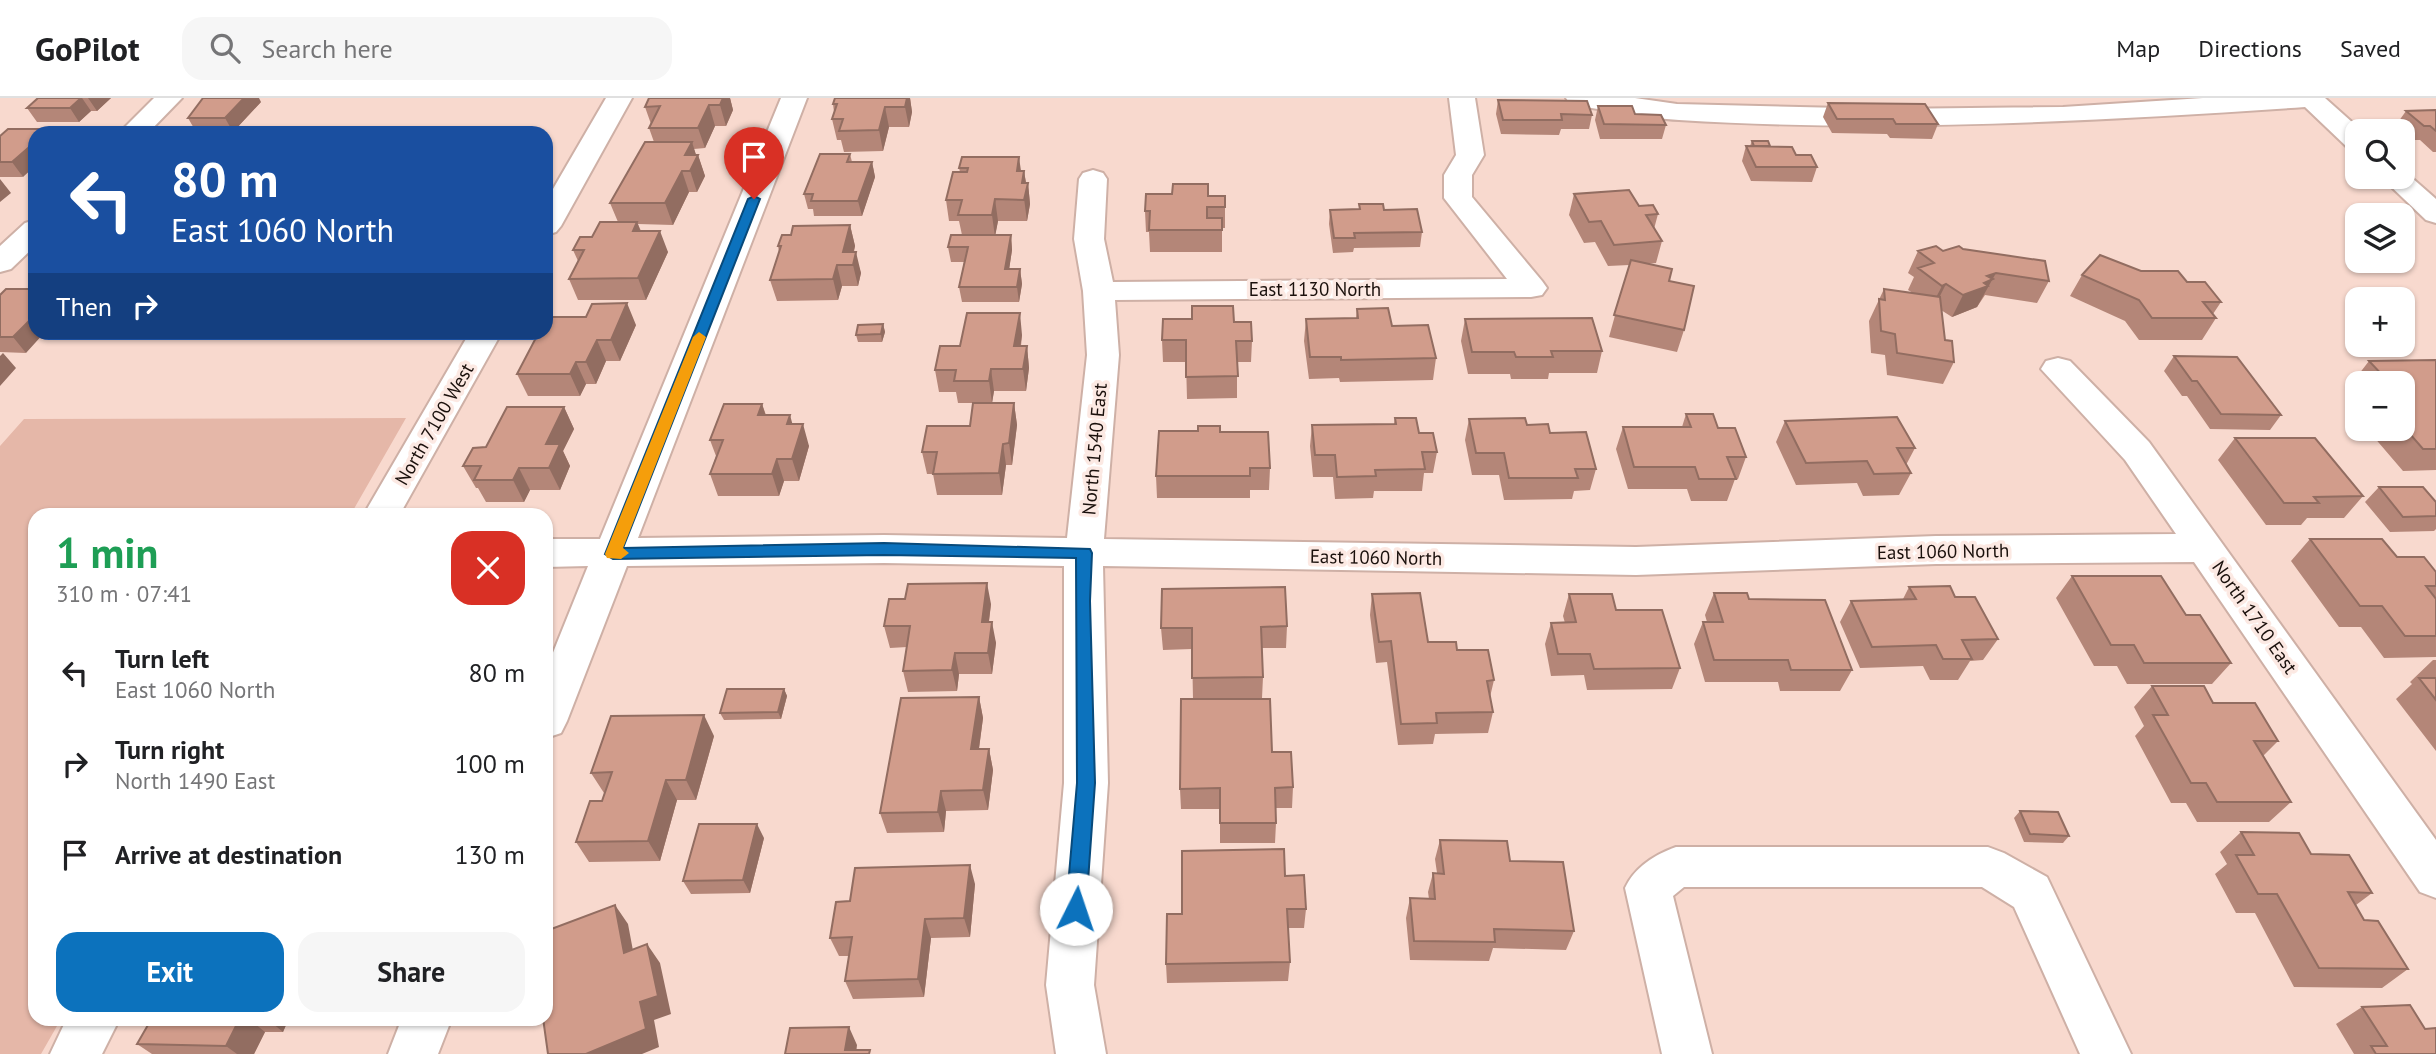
<!DOCTYPE html>
<meta charset="utf-8">
<style>
body{margin:0;font-family:"PT Sans",sans-serif;background:#f6f6f6;color:#202124;height:100vh;display:flex;flex-direction:column;font-size:26px;white-space:nowrap}
*{box-sizing:border-box;margin:0}
p{font-size:23px;color:#757577}
.icon{flex:none;width:38px;height:38px;fill:none;stroke:currentColor;stroke-width:2;stroke-linecap:round;stroke-linejoin:round}
.map{position:relative;flex:1;overflow:hidden}
.details{position:absolute;left:28px;top:410px;width:525px;height:518px;display:flex;flex-direction:column;background:#fff;border-radius:21px;box-shadow:0 2px 5px #0004}
.details>*{flex:none}
.banner{position:absolute;left:28px;top:28px;width:525px;height:214px;border-radius:21px;box-shadow:0 2px 5px #0004;background:#1a4fa0;color:#fff;overflow:hidden}
.tools{position:absolute;left:2345px;top:21px;display:grid;gap:14px}
.tools a{display:grid;place-items:center;width:70px;height:70px;border-radius:14px;background:#fff;box-shadow:0 2px 5px #0004;font-size:35px}
.pin{position:absolute;display:grid;place-items:center;width:60px;height:60px;color:#fff;margin:-72px -30px;border-radius:50% 50% 50% 0;rotate:-45deg;box-shadow:0 0 7px #0007}
.pin .icon{rotate:45deg}
.me{position:absolute;width:77px;margin:-38px;rotate:4deg;stroke-linejoin:round;filter:drop-shadow(0 0 5px #0008)}
.turn{display:flex;align-items:center;gap:24px;height:147px;padding:0 28px;font-size:32px}
.turn .icon{width:91px;height:91px;stroke-width:2.5}
.turn b{display:block;font-size:49px;line-height:60px}
.then{display:flex;align-items:center;height:66px;padding:0 28px;background:#0003;gap:14px;font-size:26px}
.round{display:grid;place-items:center;flex:none;width:74px;height:74px;border-radius:21px;background:#f6f6f6}
.summary{display:flex;align-items:center;justify-content:space-between;height:119px;padding:0 28px}
h1{font-size:42px;font-weight:600;line-height:52px;color:#1e9e55}
.button{display:flex;gap:14px;margin-top:auto;padding:14px 28px}
.button a{flex:1;height:80px;border-radius:21px;background:#0c72bd;color:#fff;font-size:28px;font-weight:600;line-height:80px;text-align:center}
.button a+a{background:#f6f6f6;color:#202124}
ul{padding:0;list-style:none}
li{display:flex;align-items:center;gap:21px;height:91px;padding:0 28px}
li div{flex:1}
li b{display:block;font-size:26px}
li em{font-style:normal}
header{display:flex;align-items:center;gap:42px;box-sizing:border-box;height:98px;padding:0 35px;background:#fff;border-bottom:2px solid #e0e0e0}
header strong{font-size:33px}
nav{display:flex;gap:38px;margin-inline-start:auto;font-size:24px}
.search{width:490px;height:63px;background:#f6f6f6;display:flex;align-items:center;gap:18px;box-sizing:border-box;padding:0 24px;border-radius:21px;color:#757577;font-size:26px}
.map>svg:first-child{display:block}
.green{fill:#e5b7a8}
.lines{fill:none;stroke-linecap:round;stroke-linejoin:round}
.minor-casing{stroke:#ceb0a6;stroke-width:4}
.minor{fill:#fff;fill-rule:evenodd}
.wall{fill:#b48678}
.shaded-wall{fill:#926d61}
.building{fill:#d19c8b;stroke:#926d61;stroke-width:2}
.route{fill:#0c72bd;stroke:#084a7b;stroke-width:2}
.slow{fill:#f59e0b}
.labels{text-anchor:middle;stroke-width:7;stroke-linejoin:round;paint-order:stroke}
.street-label{font-size:19px;fill:#1a100c;stroke:#fce9e3}
</style>
<header>
<strong>GoPilot</strong>
<div class="search"><svg class="icon" aria-label="search" viewBox="0 0 24 24"><circle cx="10" cy="10" r="6"/><path d="M15 15l6 6"/></svg>Search here</div>
<nav><a>Map</a><a>Directions</a><a>Saved</a></nav>
</header>
<div class="map">
<svg width="2436" height="956" viewBox="0 0 2436 956">
<rect width="100%" height="100%" fill="#f8d9ce"/>
<path class="green" d="M406,320L351,416H35V920L61,921L41,956H0V348L24,321Z"/>
<g class="lines">
<g class="minor-casing">
<path id="minor" d="M154,0H182L148,35H119Z
M606,0H632L561,128L556,134L546,137V103Z
M781,0H807L638,440L884,437L1067,440L1087,257L1083,193L1074,141L1079,81L1083,75L1093,72L1103,75L1107,81L1104,141L1113,184L1507,181L1444,100V77L1456,57L1449,0H1475L1484,57L1472,77V99L1542,183L1547,190L1542,197L1531,199L1115,202L1119,257L1104,441L1636,449L1936,438L2176,436L2125,362L2041,271L2046,263L2058,260L2070,263L2149,344L2436,742V800L2420,794L2194,464L1936,466L1636,477L1103,468L1108,685L1094,887L1106,956H1056L1046,887L1064,685V468L884,465L627,468L567,623L561,635L546,640V572L588,468L546,469V441H600Z
M1566,0H1635L1677,6L1886,11L2063,9L2203,0H2325L2362,33H2357V51L2347,49L2305,9C2097,23 1888,35 1679,22C1646,20 1612,13 1579,8L1570,6Z
M2403,72L2436,101V125L2426,122L2381,79H2403Z
M35,122V148L11,171L0,174V148L25,125Z
M470,234H502L400,416H364Z
M1676,749H1988L2004,755L2047,779L2131,956H2080L2014,809L1982,789H1684L1673,798L1712,956H1662L1625,790C1635,769 1654,757 1676,749Z
M67,920H120L102,956H50Z
M402,920H452L438,956H388Z"/>
</g>
<use href="#minor" class="minor"/>
</g>
<path class="wall" d="M38,0H111L97,13H91L79,24H37L27,10Z
M649,0H730L733,12L726,28H715L705,50L694,51L696,57H698L705,78L697,94H689L673,127L638,126L641,133L668,154L646,202H578L569,181L578,163L573,152L592,139L618,124L610,105L654,44L649,30L651,26L645,9Z
M910,0L912,14L909,29H889L883,53L844,54L841,42H837L832,21L834,14L833,6Z
M1498,2L1592,17L1589,31H1561L1559,37L1501,36L1496,16Z
M261,4L233,34L210,35L195,32L188,20Z
M1828,5L1938,26L1932,41L1890,40L1887,36L1832,35L1823,19Z
M1598,8L1635,16L1666,27L1662,41H1600L1595,22Z
M2436,12V54H2433L2420,42H2413L2396,27L2406,13Z
M0,38L23,79H0Z
M1752,43L1796,57L1817,69L1812,84L1751,83L1742,63L1746,48H1750Z
M850,56L852,64H872L875,79L862,118H814L813,111H808L804,96Z
M959,70L1024,73L1026,85H1028L1030,106L1027,123H998L995,137H1011L1012,152L1009,171H1020L1022,186L1019,204H962L959,189L964,164H951L948,149L962,137L959,123H949L946,102L960,74Z
M1574,96L1639,108L1658,116L1654,131L1662,143L1656,165L1646,166L1669,183L1684,232L1677,254L1609,239L1629,167L1608,168L1595,144L1584,145L1569,117Z
M1208,98H1225V130H1222V154H1150L1149,134H1146L1145,113Z
M1359,106L1384,112L1422,134L1420,149L1354,150L1353,154L1333,155L1329,126L1330,112L1359,111Z
M850,127L855,148L854,154L861,175L858,188H842L838,202L777,203L770,182L779,154L778,148L791,137Z
M1963,151L2049,183L2037,205L1985,197L1977,209L1952,219L1941,212L1945,242L1954,264L1943,286L1887,277L1885,257L1871,255L1869,223L1884,191L1913,195L1908,192L1914,179L1908,175L1918,153H1943Z
M2141,173L2187,184L2221,204L2213,216L2216,220L2202,242H2139L2125,223L2070,198L2082,177Z
M0,197L26,255L0,254Z
M1357,211L1392,228L1436,260L1433,282L1340,284L1339,280L1309,281L1304,243L1306,221L1356,220Z
M1465,221L1602,253L1597,275H1549L1548,281H1511L1510,276H1468L1461,243Z
M1234,224L1252,243L1251,264H1237V300L1187,301L1186,264H1163L1162,242Z
M883,226L885,234L882,244H858L856,237Z
M636,227L620,263H606L596,286H586L580,298H528L517,276L539,234Z
M1022,237L1021,248H1027L1029,270L1026,293H994L992,305H958L956,294H939L935,272L960,248Z
M2174,258L2281,317L2270,332L2210,331L2187,298H2182L2164,273Z
M2436,262V372L2403,373L2367,331H2403V285H2357V319L2345,305L2357,291L2352,285L2369,263Z
M1014,305L1017,327L1012,367H1006L1002,397H937L933,376H927L922,354Z
M762,306L766,317L792,326L809,348L799,383H784L779,398H718L710,376L716,358L710,342Z
M564,309L574,331L563,353L570,368L560,392H530L524,404H486L478,390H476L463,368L486,349Z
M1686,316L1718,330L1746,359L1738,381H1735L1727,403H1691L1687,391H1628L1616,351L1623,329H1682Z
M1395,320L1419,335L1437,354L1433,375H1424L1422,393H1374L1373,400L1335,401L1333,379H1313L1310,348L1312,327L1394,326Z
M1469,321L1527,327L1550,335L1596,371L1590,392L1574,393L1572,401L1504,402L1499,377H1472L1465,342Z
M1785,323L1915,350L1906,367L1911,375L1899,397L1863,398L1857,385L1796,387L1776,344Z
M1220,334L1270,370L1269,392H1250V400H1157L1156,378Z
M2235,340L2363,398L2344,420H2307L2301,427H2266L2218,362Z
M2379,389L2436,404V431L2434,433L2390,434L2365,404Z
M2310,441L2397,459L2436,474V559L2384,560L2361,529H2339L2291,463Z
M2072,478L2186,517L2231,565L2212,586H2127L2117,568H2094L2056,500Z
M1909,489L1955,499L1998,541L1983,562L1970,563L1958,582H1930L1923,568L1860,570L1840,524L1851,503L1903,501Z
M1714,495L1749,501L1852,572L1840,593H1780L1778,584H1705L1694,546L1703,524H1707L1705,517Z
M1372,496L1428,544L1457,552L1494,582L1490,599L1493,614L1488,635L1435,636L1433,646L1398,647L1387,564L1376,565L1370,517Z
M1569,496L1616,512L1680,570L1672,591L1587,592L1584,577L1551,578L1545,546L1551,525H1565L1563,518Z
M991,506L989,524L996,545L992,576H959L957,593L908,594L903,573L907,549L890,550L884,528Z
M1287,528L1286,550H1262L1263,579L1262,600L1272,654L1293,689L1292,710H1276V725L1275,745H1220V711H1181L1180,691L1193,601L1192,551L1163,552L1161,530Z
M2433,562H2436V653L2396,601L2412,586L2410,584Z
M2152,588L2213,605L2278,643L2263,658L2291,704L2269,724H2197L2186,705H2171L2135,638L2144,628L2134,609Z
M784,591L787,598L781,621L724,622L720,615Z
M979,599L983,620L979,651H989L993,672L988,712L946,713L944,734L887,735L880,715Z
M714,638L696,702H677L660,763L589,764L576,744L602,703L605,695H604L591,675Z
M2020,713L2069,738L2063,745L2024,744L2014,720Z
M2241,734L2311,756L2372,795L2356,807L2364,822L2408,871L2382,890L2294,889L2255,815H2236L2215,776L2227,766L2220,754Z
M764,740L750,795L691,796L683,783Z
M1440,742L1510,763L1574,833L1566,852L1493,850L1489,863L1410,862L1406,820L1410,800L1429,801L1428,794L1433,775H1437L1435,761Z
M1285,778L1306,811L1304,830H1288L1290,864L1288,883L1167,885L1166,866Z
M975,786L970,839L931,840L924,899L853,901L845,883L849,858H839L830,840L850,803Z
M2362,909L2425,931L2436,956H2354L2336,926Z
M152,920H289L283,934H265L254,956H152L137,946Z"/>
<path class="shaded-wall" d="M81,0H82L91,13L79,24L70,10Z
M88,0H111L97,13Z
M244,0H259L261,4L233,34L225,20Z
M723,0H730L733,12L726,28L720,7Z
M907,0H910L912,14L909,29L905,9Z
M709,7L715,28L705,50L698,30Z
M885,9L889,29L883,53L879,32Z
M35,44V68L23,79L12,64Z
M692,44L697,60L698,57L705,78L697,94L685,57Z
M1019,59L1022,80L1017,73Z
M872,64L875,79L862,118L858,103Z
M682,73L689,94L673,127L665,105Z
M1024,73L1027,91L1028,85L1030,106L1027,123L1022,85Z
M0,81L11,95L0,104Z
M995,101L998,123L995,139L992,117Z
M637,124L645,145L633,133Z
M850,127L855,148L850,167L843,154Z
M660,133L668,154L646,202L638,180Z
M1011,137L1012,152L1007,186L1005,171Z
M856,154L861,175L858,188L853,167Z
M837,167L842,188L838,202L833,181Z
M1020,171L1022,186L1019,204L1017,189Z
M1996,175L1977,209L1952,219L1963,197L1987,178Z
M1946,186L1935,208L1931,209L1942,188Z
M627,205L636,227L620,263L611,242Z
M1020,215L1022,237L1017,270L1014,248Z
M35,217V234H45L26,255L13,239Z
M883,226L885,234L882,244L881,236Z
M597,242L606,263L596,286L586,264Z
M1027,248L1029,270L1026,293L1023,271Z
M3,255L16,270L0,288V258Z
M576,264L586,286L580,298L570,276Z
M991,271L994,293L992,305L989,283Z
M1014,305L1017,327L1012,367L1009,345Z
M762,306L769,328L758,317Z
M564,309L574,331L563,353L570,368L560,392L549,370L546,346Z
M790,317L796,339L787,326Z
M803,326L809,348L799,383L792,361Z
M1003,346L1006,367L1002,397L999,375Z
M777,361L784,383L779,398L772,376Z
M519,370L530,392L524,404L513,382Z
M987,485L991,506L986,545L982,524Z
M992,524L996,545L992,576L988,555Z
M955,555L959,576L957,593L952,572Z
M784,591L787,598L781,621L778,614Z
M979,599L983,620L976,672L971,651Z
M704,617L714,638L696,702L686,682Z
M989,651L993,672L988,712L983,692Z
M666,682L677,702L660,763L648,743Z
M941,693L946,713L944,734L938,714Z
M757,726L764,740L750,795L743,782Z
M970,767L975,786L970,839L964,820Z
M615,807L628,826L637,874L624,855Z
M925,821L931,840L924,899L918,881Z
M647,846L660,865L671,916L654,922L659,949L642,956H586L640,904Z
M240,920H248L265,934L254,956H237L226,948Z
M266,920H289L283,934Z
M849,929L857,947L856,956L845,952Z"/>
<path class="building" d="M38,0H81L70,10H27Z
M203,0H244L225,20H188Z
M649,0H723L720,7H709L698,30H649L660,8L645,9Z
M835,0H907L905,9H885L879,32L839,33L843,21H832L837,6H833Z
M1498,2L1587,3L1592,17L1561,16L1562,22H1503Z
M1828,5L1925,6L1938,26H1896L1893,21H1837Z
M1598,8H1632L1635,16L1661,17L1666,27L1604,26Z
M2436,12V33L2430,28H2424L2406,13Z
M8,31H50L45,35H35V44L12,64H0V38Z
M163,32H209L206,35H160Z
M1752,43H1768L1770,48H1754Z
M645,44H692L685,57H698L690,73H682L665,105H610Z
M1746,48L1792,49L1796,57H1811L1817,69H1756Z
M820,56H850L847,64H872L858,103H811L813,96H804Z
M962,59H1019L1017,73H1024L1022,85H1028L1024,102L995,101L992,117H958L962,102H946L953,74H967L968,70H959Z
M1173,86H1208V98H1225V109H1207V120H1222V132H1149L1150,113H1145L1146,96H1172Z
M1629,92L1639,108L1653,107L1658,116L1646,117L1662,143L1614,147L1601,123L1589,124L1574,96Z
M1359,106H1383L1384,112L1417,111L1422,134L1354,135L1355,140H1334L1330,112L1360,111Z
M600,124H637L633,133H660L638,180L569,181L584,152H573L580,139H592Z
M850,127L843,154H856L853,167H837L833,181L770,182L781,148H778L782,137H791L793,128Z
M951,137H1011L1005,171H1020L1017,189H959L968,149H948Z
M1936,148L1943,153L1959,148L1963,151L2045,163L2049,183L1996,175L1987,178L1993,181L1984,185L1988,188L1963,197L1946,186L1942,188L1918,170L1934,165L1918,153Z
M2100,157L2141,173H2178L2187,184H2205L2221,204H2203L2216,220H2152L2139,202L2082,177Z
M1631,162L1672,171L1669,183L1694,188L1684,232L1614,217Z
M6,191H35V217L13,239H0V197Z
M1884,191L1940,199L1945,242L1952,243L1954,264L1897,255L1895,236L1881,233L1879,201L1885,202Z
M627,205L611,242H597L586,264H576L570,276H517L539,234H546L547,219H586L592,206Z
M1192,208H1233L1234,224H1251L1252,243H1236L1238,278L1186,279V242H1162L1163,221H1192Z
M1388,210L1392,228L1428,227L1436,260L1341,262V259H1310L1306,221L1358,220L1357,211Z
M967,215H1020L1014,248H1027L1023,271H991L989,283H954L956,272H935L940,248H960Z
M1592,220L1602,253H1551L1553,259H1516L1514,254H1472L1465,221Z
M883,226L881,236L856,237L858,227Z
M2174,258L2237,259L2281,317L2221,316L2197,283H2192Z
M2436,262V351H2423L2403,328V285H2365L2363,284L2388,283L2369,263Z
M973,305H1014L1009,345L1003,346L999,375L933,376L937,354H922L927,328H970Z
M724,306H762L758,317H790L787,326H803L792,361H777L772,376H710L723,342H710Z
M507,309H564L546,346H560L549,370H519L513,382H474L481,368H463L473,350L486,349Z
M1686,316H1713L1718,330H1735L1746,359H1727L1736,381H1699L1695,369H1634L1623,329H1691Z
M1897,319L1915,350H1897L1911,375L1874,376L1867,363L1806,365L1785,323Z
M1395,320H1416L1419,335H1433L1437,354H1422L1425,371L1375,372L1376,378L1337,379L1335,357H1315L1312,327L1396,326Z
M1525,320L1527,327L1548,326L1550,335L1586,334L1596,371H1575L1578,380H1509L1504,355H1476L1469,321Z
M1198,328H1220V334H1268L1270,370H1250V378H1156L1159,333H1198Z
M2235,340H2315L2363,398L2314,399L2319,405H2284Z
M2379,389H2423L2436,404V418L2403,419Z
M2310,441H2382L2397,459H2424L2436,474V488H2426L2436,501V538H2405L2382,508H2360Z
M2072,478H2161L2186,517H2200L2231,565H2144L2134,547H2111Z
M987,485L982,524H992L988,555H955L952,572L903,573L910,528H884L889,501H905L908,486Z
M1950,488L1955,499H1975L1998,541L1962,542L1972,561H1943L1936,547L1872,549L1851,503L1916,501L1909,489Z
M1285,489L1287,528L1261,529L1263,579L1192,580V530H1161L1162,491Z
M1420,495L1428,544H1456L1457,552H1488L1494,582L1487,583L1493,614L1436,615L1437,625L1401,626L1391,543L1379,544L1372,496Z
M1714,495H1747L1749,501L1825,502L1852,572H1791L1788,562H1714L1703,524H1723Z
M1569,496H1612L1616,512H1662L1680,570L1594,571L1590,556H1558L1551,525L1576,524Z
M2419,580H2436V602Z
M2152,588H2204L2213,605H2255L2278,643H2254L2291,704H2217L2206,685H2191L2153,617H2168Z
M727,591H784L778,614L720,615Z
M979,599L971,651H989L983,692L941,693L938,714L880,715L901,600Z
M1181,601H1270L1272,654H1291L1293,689L1275,690L1276,725H1220V690L1180,691Z
M704,617L686,682H666L648,743L576,744L590,703H602L612,674L591,675L611,618Z
M2020,713L2058,714L2069,738L2030,736Z
M699,726H757L743,782L683,783Z
M2241,734L2299,735L2311,756L2349,757L2372,795L2348,794L2364,822L2378,823L2408,871L2319,870L2277,796H2258L2236,757H2254Z
M1440,742L1507,743L1510,763L1563,764L1574,833L1494,831L1495,844L1414,843L1410,800L1435,801L1433,775L1444,776Z
M1284,751L1285,778L1304,777L1306,811H1287L1290,864L1166,866L1167,816H1182V753Z
M970,767L964,820L925,821L918,881L845,883L852,839L830,840L836,804L850,803L855,770Z
M615,807L624,855L647,846L658,898L640,904L646,931L586,956H548L543,920H546V833Z
M2410,907L2425,931L2436,930V956H2376L2371,948H2387L2362,909Z
M152,920H240L226,948L137,946Z
M849,929L845,952H870L869,956H785L790,930Z"/>
<path class="route" d="M754,98L760,101L623,450L884,445L1090,451L1092,455L1090,503L1095,685L1086,811L1083,818L1076,820L1069,818L1066,811L1077,685L1076,460L884,457L613,461L605,456L748,101Z"/>
<path class="slow" d="M699,234L706,239L623,450L629,455L621,461L607,460L605,456L693,239Z"/>
<g class="labels">
<g class="street-label">
<text x="1315" y="198">East 1130 North</text>
<text transform="translate(434 326) rotate(-60)" y="7">North 7100 West</text>
<text transform="translate(1094 351) rotate(-85)" y="7">North 1540 East</text>
<text transform="translate(1943 453) rotate(-1)" y="7">East 1060 North</text>
<text transform="translate(1376 459) rotate(1)" y="7">East 1060 North</text>
<text transform="translate(2255 519) rotate(55)" y="7">North 1710 East</text>
</g>
</g>
</svg>
<div class="tools">
<a><svg class="icon" aria-label="search" viewBox="0 0 24 24"><circle cx="10" cy="10" r="6"/><path d="M15 15l6 6"/></svg></a>
<a><svg class="icon" aria-label="layers" viewBox="0 0 24 24"><path d="M12 4l9 5-9 5-9-5zM3 14l9 5 9-5"/></svg></a>
<a>+</a>
<a>−</a>
</div>
<div class="pin" style="left:754px;top:101px;background:#d93025"><svg class="icon" aria-label="arrive" viewBox="0 0 24 24"><path d="M6 21V4h12l-3 4 3 4H6"/></svg></div>
<svg class="me" style="left:1076px;top:811px" viewBox="-20 -20 40 40"><circle r="19" fill="#fff"/><path d="M0-13L10 11 0 6-10 11z" fill="#0c72bd"/></svg>
<div class="banner">
<div class="turn"><svg class="icon" aria-label="left" viewBox="0 0 24 24"><path d="M17 20v-9H6M10 6l-5 5 5 5"/></svg><div><b>80 m</b>East 1060 North</div></div>
<div class="then">Then<svg class="icon" aria-label="right" viewBox="0 0 24 24"><path d="M7 20v-9h11M14 6l5 5-5 5"/></svg></div>
</div>
<section class="details">
<div class="summary"><div><h1>1 min</h1><p>310 m · 07:41</p></div><a class="round" style="background:#d93025;color:#fff"><svg class="icon" aria-label="close" viewBox="0 0 24 24"><path d="M6 6l12 12M18 6L6 18"/></svg></a></div>
<ul>
<li><svg class="icon" aria-label="left" viewBox="0 0 24 24"><path d="M17 20v-9H6M10 6l-5 5 5 5"/></svg><div><b>Turn left</b><p>East 1060 North</p></div><em>80 m</em></li>
<li><svg class="icon" aria-label="right" viewBox="0 0 24 24"><path d="M7 20v-9h11M14 6l5 5-5 5"/></svg><div><b>Turn right</b><p>North 1490 East</p></div><em>100 m</em></li>
<li><svg class="icon" aria-label="arrive" viewBox="0 0 24 24"><path d="M6 21V4h12l-3 4 3 4H6"/></svg><div><b>Arrive at destination</b></div><em>130 m</em></li>
</ul>
<div class="button"><a>Exit</a><a>Share</a></div>
</section>
</div>
